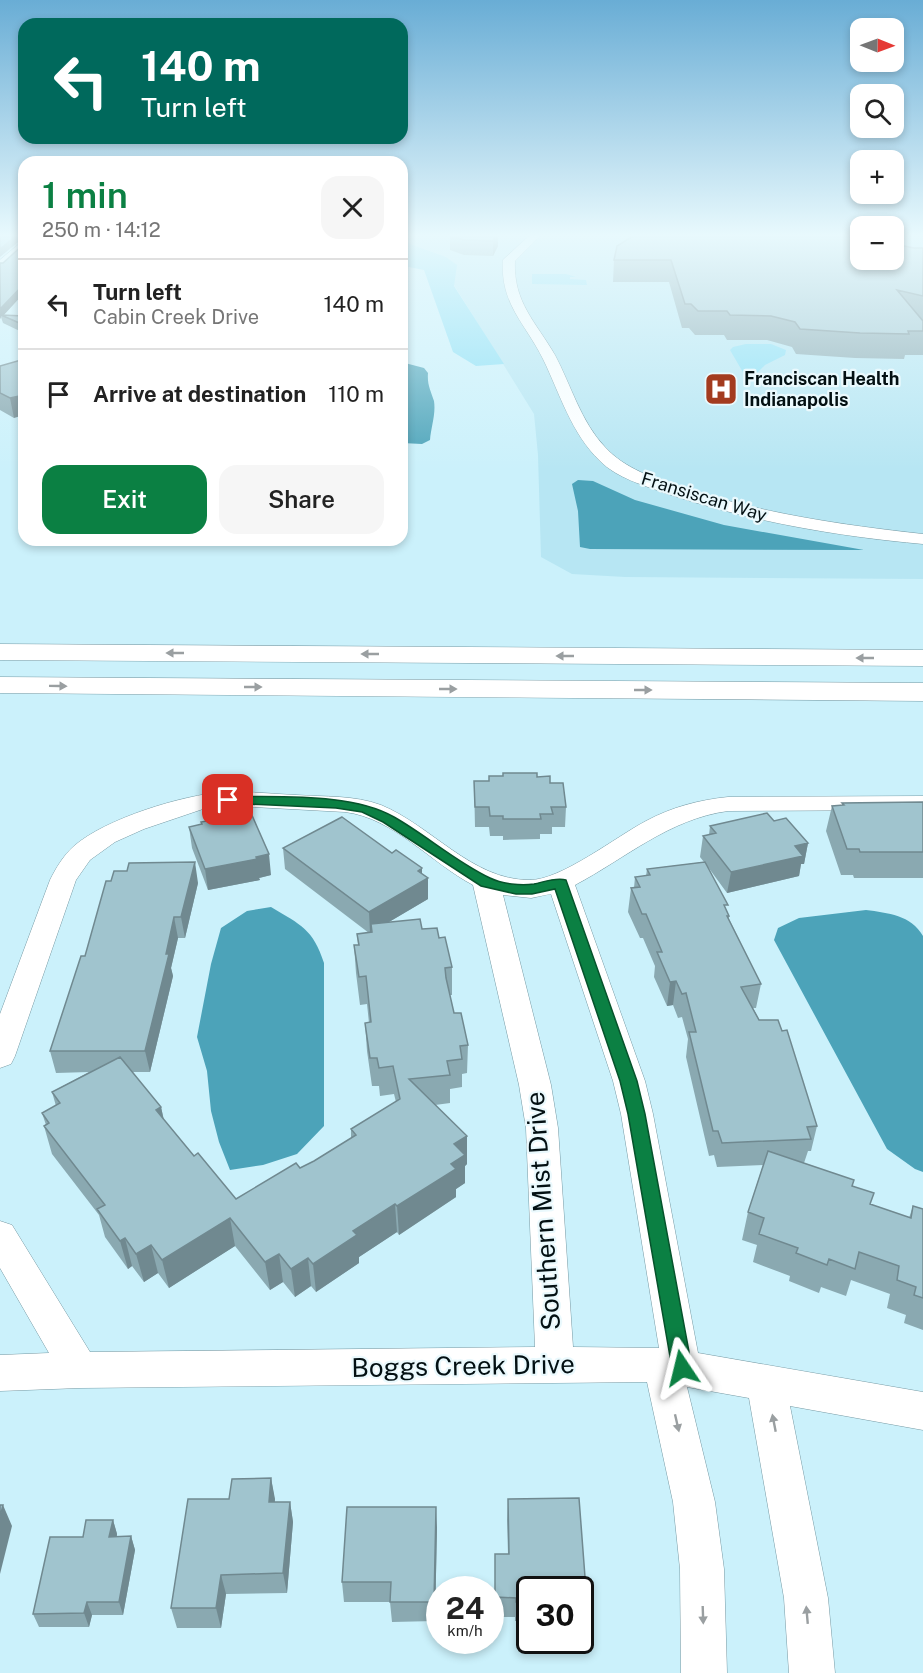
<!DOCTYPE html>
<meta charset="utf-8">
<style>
body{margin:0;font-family:"Public Sans",sans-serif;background:#f6f6f6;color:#222;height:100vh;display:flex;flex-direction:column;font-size:22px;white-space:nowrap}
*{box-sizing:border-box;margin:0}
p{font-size:20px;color:#767676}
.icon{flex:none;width:33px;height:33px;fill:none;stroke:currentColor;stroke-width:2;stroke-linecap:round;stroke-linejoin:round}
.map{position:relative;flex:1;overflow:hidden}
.side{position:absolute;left:18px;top:156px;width:390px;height:390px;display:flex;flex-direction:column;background:#fff;border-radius:18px;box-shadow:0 3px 9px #0003}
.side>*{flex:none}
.banner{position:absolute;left:18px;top:18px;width:390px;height:126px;border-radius:18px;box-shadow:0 3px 9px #0003;background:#00695c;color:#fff;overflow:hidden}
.needle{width:39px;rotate:91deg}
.tools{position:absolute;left:850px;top:18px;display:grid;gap:12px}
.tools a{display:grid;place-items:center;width:54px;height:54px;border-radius:12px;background:#fff;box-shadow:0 3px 9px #0003;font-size:30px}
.speed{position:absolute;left:426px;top:1576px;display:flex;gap:12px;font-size:30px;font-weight:700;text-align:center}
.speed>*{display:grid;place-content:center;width:78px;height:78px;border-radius:50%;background:#fff;box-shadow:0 3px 9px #0003;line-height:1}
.speed small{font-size:15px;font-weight:400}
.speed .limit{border:3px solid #111;border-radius:9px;background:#fff;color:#111}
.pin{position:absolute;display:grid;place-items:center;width:51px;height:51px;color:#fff;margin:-26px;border-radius:12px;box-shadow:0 3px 9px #0006}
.me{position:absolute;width:66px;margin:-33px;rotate:350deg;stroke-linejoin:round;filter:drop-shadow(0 0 4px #0008)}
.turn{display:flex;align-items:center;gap:21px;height:126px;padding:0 24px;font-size:27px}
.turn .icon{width:78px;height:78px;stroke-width:2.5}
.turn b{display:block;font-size:42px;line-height:51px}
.round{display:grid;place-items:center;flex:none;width:63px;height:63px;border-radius:18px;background:#f6f6f6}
.headline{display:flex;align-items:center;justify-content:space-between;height:102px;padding:0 24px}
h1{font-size:36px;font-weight:600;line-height:45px;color:#0b8043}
.primary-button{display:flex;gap:12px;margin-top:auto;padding:12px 24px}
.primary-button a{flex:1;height:69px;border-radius:18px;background:#0b8043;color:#fff;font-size:24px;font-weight:600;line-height:69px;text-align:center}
.primary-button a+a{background:#f6f6f6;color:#222}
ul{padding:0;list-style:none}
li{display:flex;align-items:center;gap:18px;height:90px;padding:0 24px;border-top:2px solid #e0e0e0}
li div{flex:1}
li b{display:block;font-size:22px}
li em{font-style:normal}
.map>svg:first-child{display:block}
.built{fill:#b7e6f3}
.green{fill:#8adff5}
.water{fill:#4ca3b9}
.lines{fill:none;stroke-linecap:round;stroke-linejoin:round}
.street-casing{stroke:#779aa4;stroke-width:1}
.highway-casing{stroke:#779aa4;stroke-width:1}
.street{fill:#fff;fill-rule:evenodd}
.highway{fill:#fff;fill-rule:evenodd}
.wall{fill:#8aa9b1}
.shaded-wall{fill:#708990}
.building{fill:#a0c4ce;stroke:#708990;stroke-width:1.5}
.oneway{fill:#9a9fa1}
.route{fill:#0b8043;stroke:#07532c;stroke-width:1.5}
.labels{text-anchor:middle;stroke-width:4.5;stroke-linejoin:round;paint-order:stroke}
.far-poi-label{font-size:18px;font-weight:bold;fill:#031013;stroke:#eaf9fd;text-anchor:start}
.far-street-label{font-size:18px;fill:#031013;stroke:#eaf9fd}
.near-street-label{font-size:26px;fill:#031013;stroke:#eaf9fd}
</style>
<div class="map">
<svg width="923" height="1673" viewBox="0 0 923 1673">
<rect width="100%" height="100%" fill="#cbf1fb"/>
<path class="built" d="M402,236H861V260H894V236H923V579L625,577L572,574L541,557L538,455L534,414L454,285L446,257L402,241Z"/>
<path class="green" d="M402,241L446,257L457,265L454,286L504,364L476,366L453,352L424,270L409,267L402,271Z
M532,274H566L576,277H570V279L586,280L587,285L532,284Z
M746,344H771L786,350L785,355L765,365L756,374H744L730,350L733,347Z"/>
<path class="water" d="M405,363L424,368L428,373C427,385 431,391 434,401C436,414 431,427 430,440L422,444L402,443V364Z
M578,480L593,481L635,500L724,525L864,550L590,549L580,547L578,511L572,484Z
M271,907C301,925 313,929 324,963V1126L297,1154L263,1165L230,1170L219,1142L211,1111L207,1071L197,1037L211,964L221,928L247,911Z
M866,910C888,913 911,915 923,936V1172L915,1169L887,1149L774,940L778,928L799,918Z"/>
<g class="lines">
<g class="street-casing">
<path id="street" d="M529,236H540L515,261C513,302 536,322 555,355C571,385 581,422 605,447C625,469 654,478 681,487C760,513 841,525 923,534V544C835,536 749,521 665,493C643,485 617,478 600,461C571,433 560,394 543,359C525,323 500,304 503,260Z
M24,240V249L4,268L0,269V260Z
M224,792C248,791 272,794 296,795C325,797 354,795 381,805C432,826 472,880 529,880C560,881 617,836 646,821C672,807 699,800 728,797L923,796V810L728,811C669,819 626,858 575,885L645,1081L653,1114L698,1353L923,1392V1430L790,1406L828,1598L835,1673H789L784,1598L749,1398L687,1387L715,1502L724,1569L727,1673H681L680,1569L673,1502L647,1382L80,1388L0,1391V1355L49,1353L0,1268V1221L12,1225L90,1352L535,1347L526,1128L519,1085L473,885C431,863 394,818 345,812L234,806L203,809L144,829L115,842L90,860L76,880L15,1056L11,1064L0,1068V1014L50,880C56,868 63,856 74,846C105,819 182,795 224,792ZM551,894L613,1081L621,1114L659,1348L573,1347L558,1128L551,1085L503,895L531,898Z"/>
</g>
<g class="highway-casing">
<path id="highway" d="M0,644L923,650V666L0,660Z
M0,677L923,683V701L0,693Z"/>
</g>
<use href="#street" class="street"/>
<use href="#highway" class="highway"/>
</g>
<path class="wall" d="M450,236H498V246L493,256L464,255L450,250Z
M24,244V293L3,315L24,316V333L3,323L1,317L0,319L3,263Z
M914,248H923V355H905L904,359L855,358L796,354L792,347L767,340H727L724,335H695L689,328H682L669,282H613L614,260H861Z
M21,360L14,418L0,410V366Z
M537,777L550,783L566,807L565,827H552V834H540V839L503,840V836H490L489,827H475L474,781H489Z
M923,802V878H854L853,875H841L826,831L832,806L842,805V803Z
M774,821L808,843L804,864H801L799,876L727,893L708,867L729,916V919L761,984L756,1008H753L817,1126L811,1151H808L804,1163L852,1186L870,1204L909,1218L913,1206L923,1209V1330L904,1323L906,1315L887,1308L890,1294L851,1280L846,1296L821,1287L819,1293L789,1281L790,1276L753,1262L757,1245L742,1240L748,1212L763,1165L717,1167L714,1155L709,1156L686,1057L688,1039L682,1017L678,1018L673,1005L667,1006L654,977L655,966L643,938H640L628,912L631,888H634L635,877L646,876L647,869L704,862L700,857L703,836L709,835L710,826Z
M189,827L271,875L259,878L260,880L208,890L192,848Z
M283,848L392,853L422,868V874L428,899L389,922L422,929L439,938L452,967V995H450L454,1013L468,1045L467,1073L462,1074V1087L450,1089V1103L435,1105L467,1136V1164L465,1166V1183L456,1189V1197L399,1235L397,1232L359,1257V1263L316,1292L311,1286L295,1297L283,1282L270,1290L235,1246L169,1288L158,1273L144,1282L132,1266L128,1269L105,1237L99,1215L52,1154L44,1126L46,1125L42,1113L56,1106L52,1092L89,1072L56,1073L50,1051L85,956L198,883L185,938H178L171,968L173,976L150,1072H132L161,1107L164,1120L194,1156L236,1199L314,1161L351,1138V1129L396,1102L394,1094L380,1096L379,1086H372L367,1051L365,1023H369L367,1004L360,1005L356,973L354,945H358L357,934L369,933L285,869Z
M271,1478L275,1502H290L293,1522L287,1593L226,1594L221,1628H177L171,1608L229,1499Z
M508,1499L585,1577L582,1597H580V1590H530V1621H515V1617H495V1554H508L507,1520Z
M113,1520L117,1534V1536H131L135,1550L123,1615H92L89,1627H39L33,1614L83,1537Z
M437,1527L435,1621L392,1622L390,1602H344L342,1582Z"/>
<path class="shaded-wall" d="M16,236H22L23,238L0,257V249Z
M495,236H498V246L493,256V241Z
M24,284V293L3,316L1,315V317L0,319V309Z
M24,395V415L14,418L10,398Z
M808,843L804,864H801L799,876L727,893L731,872L795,846Z
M269,854L271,875L259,878L260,880L208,890L205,869Z
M195,862L198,883L185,938L181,917Z
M422,868V881L428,878V899L372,932L371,924V932L370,933L369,912L418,871Z
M174,917L178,938L171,968L173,976L150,1072L145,1051Z
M676,981L673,1005L667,1006L670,982Z
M161,1107L167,1136L156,1110Z
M467,1136V1164L465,1166V1183L456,1189V1197L399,1235L397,1206L451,1164L454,1144Z
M395,1204L397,1232L359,1257V1263L316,1292L313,1264L353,1231Z
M230,1218L235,1246L169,1288L162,1260Z
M125,1238L132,1266L128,1269L120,1241Z
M151,1245L158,1273L144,1282L136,1254Z
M279,1254L283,1282L270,1290L265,1262Z
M308,1258L311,1286L295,1297L291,1269Z
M271,1478L275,1499L273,1522L269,1502Z
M290,1502L293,1522L287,1593L283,1573Z
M3,1505L12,1526L0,1574V1517Z
M436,1507L437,1527L435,1621L434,1602Z
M113,1520L117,1534L114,1550L109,1537Z
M131,1536L135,1550L123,1615L119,1602Z
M221,1575L226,1594L221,1628L216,1608Z
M87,1602L92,1615L89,1627L84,1613Z"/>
<path class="building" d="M0,236H16L0,249Z
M452,236H495L493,241L464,240Z
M633,236H858L861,237V260H894V244L914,248H923V296L897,290L923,321V331H908L909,334L860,333L800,329L795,322L771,316L730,315L727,311H698L691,304H685L671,260H614L617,246Z
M24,244V284L0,309V263H3Z
M1,315L24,316V325Z
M21,360H24V395L10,398L0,393V366Z
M503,773H537V777L550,776V783H563L566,807H551L553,814H540L541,819H503V816H490L489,807H475L474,781H489V776H503Z
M923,802V852H860L859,849H847L832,806L844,805L842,803Z
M251,813L269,854L256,857L257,859L205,869L189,827L202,824L201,822Z
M767,813L774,821L786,818L808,843L795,846L803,856L731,872L703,836L716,833L710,826Z
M342,817L392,853L396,850L422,868L418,871L428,878L369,912L283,848Z
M195,862L181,917H174L166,954H169L145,1051H50L81,956H85L106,881H111L114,871H127L129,863Z
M705,862L728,905H724L729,916H727L761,984L741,987L759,1020H778L782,1031L787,1030L817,1126L807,1127L811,1139L722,1143L718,1131H713L689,1032H696L686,993L682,994L676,981L670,982L657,952H662L646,914H642L631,888L640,887L635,877L650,875L647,869Z
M420,919L422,929L437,928L439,938L445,937L452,967L445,968L446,978L454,1013H461L468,1045L460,1046L462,1059L447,1061L450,1075L409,1079L467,1136L454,1144L465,1155L451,1164L456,1169L397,1206L395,1204L353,1231L357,1235L313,1264L308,1258L291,1269L279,1254L265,1262L230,1218L162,1260L151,1245L136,1254L125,1238L120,1241L97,1209L105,1205L44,1126L49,1123L42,1113L60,1103L52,1092L120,1057L161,1107L156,1110L194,1156L198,1153L236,1199L296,1163L300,1168L314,1161L356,1135L351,1129L400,1099L393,1066L379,1068L377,1058H370L365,1023L371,1022L366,976L359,977L354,945H359L357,934L372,932L371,924Z
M768,1151L854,1180L852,1186L874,1193L870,1204L911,1218L913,1206L923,1209V1298L914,1295L916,1287L897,1280L899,1266L859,1252L855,1269L829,1259L827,1265L796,1253L798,1248L759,1234L764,1218L748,1212Z
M271,1478L269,1502H290L283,1573L221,1575L216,1608H171L188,1499H229L232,1479Z
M579,1498L585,1577H556V1590H530V1602H516V1598L495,1597V1554H509L508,1499Z
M0,1505H3L0,1517Z
M347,1507H436L434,1602H390L391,1582H342Z
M86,1520H113L109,1537L131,1536L119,1602H87L84,1613L33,1614L50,1537H83Z"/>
<defs><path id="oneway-solid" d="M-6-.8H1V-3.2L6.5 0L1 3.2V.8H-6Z" transform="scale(1.5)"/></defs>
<g class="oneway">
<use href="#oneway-solid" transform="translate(175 653) rotate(-180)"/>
<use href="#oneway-solid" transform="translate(370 654) rotate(-180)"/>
<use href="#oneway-solid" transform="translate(565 656) rotate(-180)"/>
<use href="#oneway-solid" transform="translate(865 658) rotate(-180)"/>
<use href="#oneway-solid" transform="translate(58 686) rotate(1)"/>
<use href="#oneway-solid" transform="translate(253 687)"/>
<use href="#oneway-solid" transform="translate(448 689)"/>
<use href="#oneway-solid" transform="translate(643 690)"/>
<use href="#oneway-solid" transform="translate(677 1423) rotate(77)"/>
<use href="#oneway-solid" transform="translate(774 1423) rotate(-101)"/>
<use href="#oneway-solid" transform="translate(703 1615) rotate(88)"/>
<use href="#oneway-solid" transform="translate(807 1615) rotate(-95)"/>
</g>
<linearGradient id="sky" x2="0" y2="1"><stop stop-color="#69add5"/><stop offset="0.5" stop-color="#e8f9fd"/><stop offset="1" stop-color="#e8f9fd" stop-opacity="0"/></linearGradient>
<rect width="923" height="470" fill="url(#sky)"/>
<path class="route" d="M228,796C277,798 351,792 394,817C426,835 456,862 490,878C502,884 521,886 534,884C544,882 556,877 566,880L637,1081L645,1114L692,1368L689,1375L682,1378L675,1375L672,1368L628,1114L620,1081L555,889L532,894H516L481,886L383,822L362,812L336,808L223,803L221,800L223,797Z"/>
<defs>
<g id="hospital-square" transform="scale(1.725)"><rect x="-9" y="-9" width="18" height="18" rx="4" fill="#a33b1f" stroke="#eaf9fd"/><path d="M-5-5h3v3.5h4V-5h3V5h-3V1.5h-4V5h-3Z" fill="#fff"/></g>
</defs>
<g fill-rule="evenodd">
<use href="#hospital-square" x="721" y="389"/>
</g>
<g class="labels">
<g class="far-poi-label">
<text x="744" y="385">Franciscan Health<tspan x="744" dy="21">Indianapolis</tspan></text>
</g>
<g class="far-street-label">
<text transform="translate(704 497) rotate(17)" y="6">Fransiscan Way</text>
</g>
<g class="near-street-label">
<text transform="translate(543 1211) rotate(-94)" y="9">Southern Mist Drive</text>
<text transform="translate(463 1366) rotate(-1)" y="9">Boggs Creek Drive</text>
</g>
</g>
</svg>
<div class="tools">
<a><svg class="needle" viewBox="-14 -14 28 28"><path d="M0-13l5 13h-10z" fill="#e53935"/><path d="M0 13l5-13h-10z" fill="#767676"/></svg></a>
<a><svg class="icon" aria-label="search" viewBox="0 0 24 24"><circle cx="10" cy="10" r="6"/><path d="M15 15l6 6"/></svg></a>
<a>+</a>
<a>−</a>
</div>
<div class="speed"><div>24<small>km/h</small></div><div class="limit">30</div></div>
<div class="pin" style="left:228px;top:800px;background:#d93025"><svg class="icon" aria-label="arrive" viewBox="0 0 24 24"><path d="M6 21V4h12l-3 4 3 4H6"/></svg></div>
<svg class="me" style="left:682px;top:1368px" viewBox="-20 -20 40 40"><path d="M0-17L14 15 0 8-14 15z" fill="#0b8043" stroke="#fff" stroke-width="4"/></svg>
<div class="banner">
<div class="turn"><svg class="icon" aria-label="left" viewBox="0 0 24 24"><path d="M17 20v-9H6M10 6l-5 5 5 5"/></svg><div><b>140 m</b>Turn left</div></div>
</div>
<section class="side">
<div class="headline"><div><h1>1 min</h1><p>250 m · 14:12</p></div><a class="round"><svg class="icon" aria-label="close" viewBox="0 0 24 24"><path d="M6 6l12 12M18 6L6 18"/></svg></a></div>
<ul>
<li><svg class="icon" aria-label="left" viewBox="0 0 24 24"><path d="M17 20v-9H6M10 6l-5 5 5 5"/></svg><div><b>Turn left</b><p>Cabin Creek Drive</p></div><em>140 m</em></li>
<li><svg class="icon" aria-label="arrive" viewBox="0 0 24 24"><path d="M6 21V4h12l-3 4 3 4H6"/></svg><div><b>Arrive at destination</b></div><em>110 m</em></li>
</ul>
<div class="primary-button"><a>Exit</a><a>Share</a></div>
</section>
</div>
